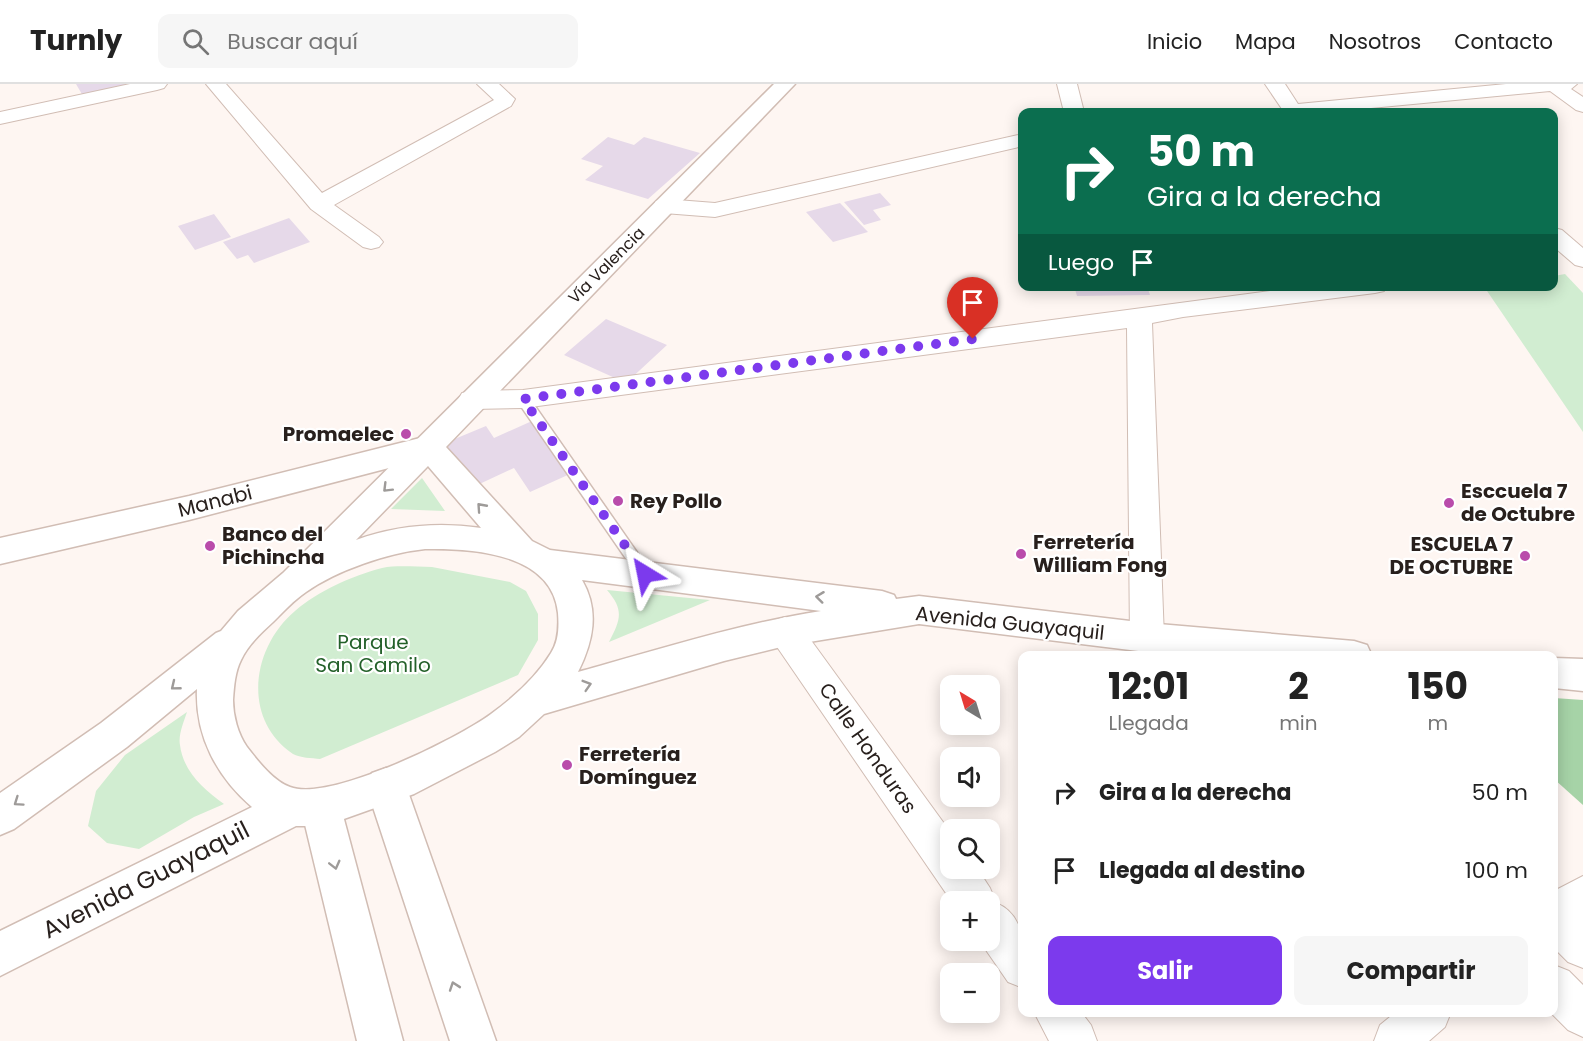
<!DOCTYPE html>
<html lang="es">
<meta charset="utf-8">
<style>
body{margin:0;font-family:Poppins,sans-serif;background:#f6f6f6;color:#222;height:100vh;display:flex;flex-direction:column;font-size:22px;white-space:nowrap}
*{box-sizing:border-box;margin:0}
p{font-size:20px;color:#767676}
.icon{flex:none;width:33px;height:33px;fill:none;stroke:currentColor;stroke-width:2;stroke-linecap:round;stroke-linejoin:round}
.map{position:relative;flex:1;overflow:hidden}
.panel{position:absolute;left:1018px;top:567px;width:540px;height:366px;display:flex;flex-direction:column;background:#fff;border-radius:12px;box-shadow:0 3px 15px #0003}
.panel>*{flex:none}
.banner{position:absolute;left:1018px;top:24px;width:540px;height:183px;border-radius:12px;box-shadow:0 3px 15px #0003;background:#0b6e4f;color:#fff;overflow:hidden}
.needle{width:39px;rotate:322deg}
.tools{position:absolute;left:940px;top:591px;display:grid;gap:12px}
.tools a{display:grid;place-items:center;width:60px;height:60px;border-radius:12px;background:#fff;box-shadow:0 3px 15px #0003;font-size:30px}
.pin{position:absolute;display:grid;place-items:center;width:51px;height:51px;color:#fff;margin:-62px -26px;border-radius:50% 50% 50% 0;rotate:-45deg;box-shadow:0 0 6px #0007}
.pin .icon{rotate:45deg}
.me{position:absolute;width:66px;margin:-33px;rotate:325deg;stroke-linejoin:round;filter:drop-shadow(0 0 4px #0008)}
.turn{display:flex;align-items:center;gap:21px;height:126px;padding:0 30px;font-size:27px}
.turn .icon{width:78px;height:78px;stroke-width:2.5}
.turn b{display:block;font-size:42px;line-height:51px}
.then{display:flex;align-items:center;height:57px;padding:0 30px;background:#0003;gap:12px;font-size:22px}
.eta{display:flex;justify-content:space-evenly;align-items:center;height:102px;text-align:center}
.eta b{font-size:36px;font-weight:700;line-height:42px}
.button{display:flex;gap:12px;margin-top:auto;padding:12px 30px}
.button a{flex:1;height:69px;border-radius:12px;background:#7c3aed;color:#fff;font-size:24px;font-weight:700;line-height:69px;text-align:center}
.button a+a{background:#f6f6f6;color:#222}
ul{padding:0;list-style:none}
li{display:flex;align-items:center;gap:18px;height:78px;padding:0 30px}
li div{flex:1}
li b{display:block;font-size:22px}
li em{font-style:normal}
header{display:flex;align-items:center;gap:36px;box-sizing:border-box;height:84px;padding:0 30px;background:#fff;border-bottom:2px solid #e0e0e0}
header strong{font-size:28px}
nav{display:flex;gap:33px;margin-inline-start:auto;font-size:21px}
.search{width:420px;height:54px;background:#f6f6f6;display:flex;align-items:center;gap:15px;box-sizing:border-box;padding:0 21px;border-radius:12px;color:#767676;font-size:22px}
.map>svg:first-child{display:block}
.green{fill:#d1edd1}
.forest{fill:#a6d3a7}
.building{fill:#e6d9e9}
.lines{fill:none;stroke-linecap:round;stroke-linejoin:round}
.lane-casing{stroke:#d1bdb4;stroke-width:3}
.street-casing{stroke:#d1bdb4;stroke-width:2}
.secondary-casing{stroke:#d1bdb4;stroke-width:3}
.highway-casing{stroke:#d1bdb4;stroke-width:3}
.lane{fill:#fff;fill-rule:evenodd}
.street{fill:#fff;fill-rule:evenodd}
.secondary{fill:#fff;fill-rule:evenodd}
.highway{fill:#fff;fill-rule:evenodd}
.oneway{stroke:#9e9b99}
.route{stroke:#7c3aed;stroke-width:10;stroke-dasharray:0 18}
.poi-dot{fill:#b94cab;stroke:#fff;stroke-width:2}
.labels{text-anchor:middle;stroke-width:4.5;stroke-linejoin:round;paint-order:stroke}
.far-street-label{font-size:16px;fill:#28201d;stroke:#fff}
.poi-label{font-size:20px;font-weight:bold;fill:#28201d;stroke:#fff;text-anchor:start}
.street-label{font-size:20px;fill:#28201d;stroke:#fff}
.park-label{font-size:20px;fill:#24612a;stroke:#fff}
.near-street-label{font-size:24px;fill:#28201d;stroke:#fff}
</style>
<header>
<strong>Turnly</strong>
<div class="search"><svg class="icon" aria-label="search" viewBox="0 0 24 24"><circle cx="10" cy="10" r="6"/><path d="M15 15l6 6"/></svg>Buscar aquí</div>
<nav><a>Inicio</a><a>Mapa</a><a>Nosotros</a><a>Contacto</a></nav>
</header>
<div class="map">
<svg width="1583" height="957" viewBox="0 0 1583 957">
<rect width="100%" height="100%" fill="#fef6f2"/>
<path class="green" d="M1565,190L1583,209V348L1485,204L1554,202V192Z
M422,394L445,427L391,425Z
M432,483L510,498L526,507L538,530V556L518,591L320,675C312,674 300,674 293,670C241,635 252,563 295,527C318,507 352,492 382,484C397,481 416,483 432,483Z
M607,506L710,516L609,558C621,535 624,526 607,506Z
M187,628C184,637 178,651 180,661C183,687 204,706 224,720L194,733L139,765L107,759L88,742L96,707L125,671Z"/>
<path class="forest" d="M1554,614L1583,616V721L1554,695Z"/>
<path class="building" d="M76,0H126V1L83,12Z
M608,53L634,61L644,53L700,69L648,115L585,96L603,82L581,75Z
M880,109L891,121L873,126L881,136L864,141L844,118Z
M840,119L868,148L833,158L806,128Z
M214,130L231,153L195,166L178,142Z
M289,134L310,158L254,179L248,171L237,175L223,158Z
M1074,202H1147L1150,211L1077,212Z
M606,235L667,261L626,299L564,271Z
M532,337L570,390L530,408L514,384L473,403L445,359L486,342L494,354Z"/>
<g class="lines">
<g class="lane-casing">
<path id="lane" d="M523,311L528,312L650,487L653,491L650,495H640L518,318L517,315L518,312Z"/>
</g>
<g class="street-casing">
<path id="street" d="M130,0H167L164,4L157,6L0,40V28Z
M206,0H226L322,109L494,16L477,0H499L515,15L511,22L334,121L379,153L383,158L379,163L371,165L363,163L311,125Z
M1057,0H1077L1084,28H1064Z
M1265,0H1285L1298,20L1506,0H1577L1571,5L1583,13V28L1576,26L1550,7L1329,28H1284Z
M1023,50V62L715,133L664,129L656,127L653,122L656,117L664,115L715,119Z
M1554,144L1562,146L1583,164V183L1575,181L1554,163Z
M1308,202H1387L1384,207L1375,209L1183,233L1152,239L1164,554L1159,564L1147,568L1135,564L1130,554L1127,244L523,324L472,325L462,323L458,316L462,309L472,307L523,306Z
M785,533L797,537L951,749V784H977L990,804L996,819C1030,833 1023,874 1023,904L1008,898L979,856H990V818H952L773,557L768,547L773,537Z
M1583,792V884L1568,878L1554,864V807Z
M1554,881L1569,887L1583,901V953L1568,946L1550,928H1554Z
M1034,928H1081L1091,941L1097,957H1049Z
M1396,928H1451L1445,943L1429,957H1374L1380,941Z"/>
</g>
<g class="secondary-casing">
<path id="secondary" d="M428,352L439,355L443,363L439,371L189,436L0,480V454L189,412Z
M386,684L400,689L406,702L496,957H450L366,702L372,689Z
M321,705L335,711L341,724L403,957H357L301,724L307,711Z"/>
</g>
<g class="highway-casing">
<path id="highway" d="M774,0H795L446,363L532,457L550,466L882,507L894,511L896,515L919,512L1147,539L1354,557L1367,561L1372,572H1179L919,540L785,562L724,577L544,630L519,653L495,668L414,710L341,736L315,742H296L0,892V847L252,723C217,693 195,652 197,605L127,663L14,745L0,751V709L101,639L216,549L221,547L238,527L283,489ZM428,382L481,444C438,438 398,441 356,456ZM425,465C472,464 552,469 558,529C559,542 559,557 551,569C537,592 513,614 491,630C457,655 330,718 290,703C273,697 258,677 247,663C238,650 233,632 233,616C234,602 235,588 241,576C248,561 261,549 273,538C283,528 294,516 306,508C337,486 388,469 425,465ZM582,496L821,527C738,540 658,566 578,588C593,558 600,527 582,496Z
M1554,574L1583,575V607L1554,604Z"/>
</g>
<use href="#lane" class="lane"/>
<use href="#street" class="street"/>
<use href="#secondary" class="secondary"/>
<use href="#highway" class="highway"/>
</g>
<defs><path id="oneway-chevron" d="M-2-3.5L2.5 0L-2 3.5" fill="none" stroke-width="1.6" stroke-linecap="round" stroke-linejoin="round" transform="scale(1.5)"/></defs>
<g class="oneway">
<use href="#oneway-chevron" transform="translate(387 404) rotate(135)"/>
<use href="#oneway-chevron" transform="translate(481 423) rotate(-132)"/>
<use href="#oneway-chevron" transform="translate(820 513) rotate(-173)"/>
<use href="#oneway-chevron" transform="translate(587 601) rotate(-17)"/>
<use href="#oneway-chevron" transform="translate(175 602) rotate(141)"/>
<use href="#oneway-chevron" transform="translate(18 718) rotate(145)"/>
<use href="#oneway-chevron" transform="translate(335 781) rotate(76)"/>
<use href="#oneway-chevron" transform="translate(454 902) rotate(-109)"/>
</g>
<g class="lines">
<path class="route" d="M645,490L523,315L973,255"/>
</g>
<g class="poi-dot">
<circle cx="406" cy="350" r="6"/>
<circle cx="618" cy="417" r="6"/>
<circle cx="1449" cy="419" r="6"/>
<circle cx="210" cy="462" r="6"/>
<circle cx="1021" cy="470" r="6"/>
<circle cx="1525" cy="472" r="6"/>
<circle cx="567" cy="681" r="6"/>
</g>
<g class="labels">
<g class="far-street-label">
<text transform="translate(606 181) rotate(-45)" y="6">Vía Valencia</text>
</g>
<g class="poi-label">
<text x="394" y="357" text-anchor="end">Promaelec</text>
<text x="1461" y="414">Esccuela 7<tspan x="1461" dy="23">de Octubre</tspan></text>
<text x="630" y="424">Rey Pollo</text>
<text x="222" y="457">Banco del<tspan x="222" dy="23">Pichincha</tspan></text>
<text x="1033" y="465">Ferretería<tspan x="1033" dy="23">William Fong</tspan></text>
<text x="1513" y="467" text-anchor="end">ESCUELA 7<tspan x="1513" dy="23">DE OCTUBRE</tspan></text>
<text x="579" y="677">Ferretería<tspan x="579" dy="23">Domínguez</tspan></text>
</g>
<g class="street-label">
<text transform="translate(215 417) rotate(-14)" y="7">Manabi</text>
<text transform="translate(1010 539) rotate(6)" y="7">Avenida Guayaquil</text>
<text transform="translate(868 664) rotate(55)" y="7">Calle Honduras</text>
</g>
<g class="park-label">
<text x="373" y="565">Parque<tspan x="373" dy="23">San Camilo</tspan></text>
</g>
<g class="near-street-label">
<text transform="translate(146 796) rotate(-27)" y="8">Avenida Guayaquil</text>
</g>
</g>
</svg>
<div class="tools">
<a><svg class="needle" viewBox="-14 -14 28 28"><path d="M0-13l5 13h-10z" fill="#e53935"/><path d="M0 13l5-13h-10z" fill="#767676"/></svg></a>
<a><svg class="icon" aria-label="sound" viewBox="0 0 24 24"><path d="M4 9h4l5-4v14l-5-4H4zM17 9q2 3 0 6"/></svg></a>
<a><svg class="icon" aria-label="search" viewBox="0 0 24 24"><circle cx="10" cy="10" r="6"/><path d="M15 15l6 6"/></svg></a>
<a>+</a>
<a>−</a>
</div>
<div class="pin" style="left:973px;top:255px;background:#d93025"><svg class="icon" aria-label="arrive" viewBox="0 0 24 24"><path d="M6 21V4h12l-3 4 3 4H6"/></svg></div>
<svg class="me" style="left:645px;top:490px" viewBox="-20 -20 40 40"><path d="M0-17L14 15 0 8-14 15z" fill="#7c3aed" stroke="#fff" stroke-width="4"/></svg>
<div class="banner">
<div class="turn"><svg class="icon" aria-label="right" viewBox="0 0 24 24"><path d="M7 20v-9h11M14 6l5 5-5 5"/></svg><div><b>50 m</b>Gira a la derecha</div></div>
<div class="then">Luego<svg class="icon" aria-label="arrive" viewBox="0 0 24 24"><path d="M6 21V4h12l-3 4 3 4H6"/></svg></div>
</div>
<section class="panel">
<div class="eta">
<div><b>12:01</b><p>Llegada</p></div>
<div><b>2</b><p>min</p></div>
<div><b>150</b><p>m</p></div>
</div>
<ul>
<li><svg class="icon" aria-label="right" viewBox="0 0 24 24"><path d="M7 20v-9h11M14 6l5 5-5 5"/></svg><div><b>Gira a la derecha</b></div><em>50 m</em></li>
<li><svg class="icon" aria-label="arrive" viewBox="0 0 24 24"><path d="M6 21V4h12l-3 4 3 4H6"/></svg><div><b>Llegada al destino</b></div><em>100 m</em></li>
</ul>
<div class="button"><a>Salir</a><a>Compartir</a></div>
</section>
</div>
